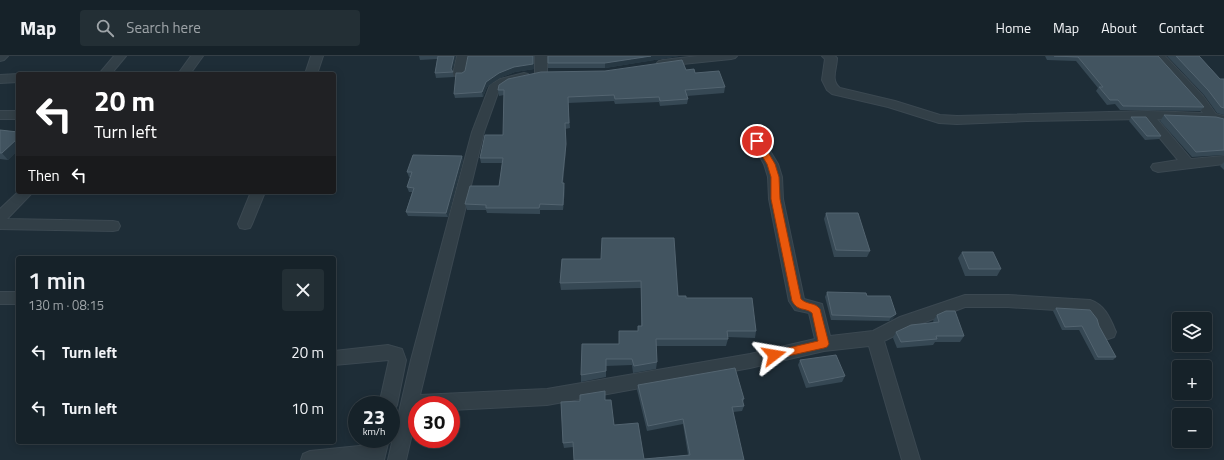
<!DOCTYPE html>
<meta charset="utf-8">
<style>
body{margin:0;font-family:"Titillium Web",sans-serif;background:#232f35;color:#f1f3f6;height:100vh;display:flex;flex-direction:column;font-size:15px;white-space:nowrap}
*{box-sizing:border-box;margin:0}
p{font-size:13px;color:#9ea4a8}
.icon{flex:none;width:22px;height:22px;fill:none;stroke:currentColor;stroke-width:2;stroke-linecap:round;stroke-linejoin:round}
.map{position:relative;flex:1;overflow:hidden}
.sheet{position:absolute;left:16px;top:200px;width:320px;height:188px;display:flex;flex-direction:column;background:#162229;border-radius:4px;box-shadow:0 2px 10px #0003,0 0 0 1px #353f46}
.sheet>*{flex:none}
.top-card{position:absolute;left:16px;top:16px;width:320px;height:122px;border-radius:4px;box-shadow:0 2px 10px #0003,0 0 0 1px #353f46;background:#202124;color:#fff;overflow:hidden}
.fabs{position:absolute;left:1172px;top:256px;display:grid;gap:8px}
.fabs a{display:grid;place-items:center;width:40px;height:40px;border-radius:4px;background:#162229;box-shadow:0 2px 10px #0003,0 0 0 1px #353f46;font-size:20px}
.speed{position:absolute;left:348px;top:340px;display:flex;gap:8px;font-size:20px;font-weight:700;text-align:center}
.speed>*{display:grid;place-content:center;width:52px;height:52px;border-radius:50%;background:#162229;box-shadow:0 2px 10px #0003,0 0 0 1px #353f46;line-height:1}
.speed small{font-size:10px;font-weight:400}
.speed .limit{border:6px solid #d22;background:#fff;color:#111}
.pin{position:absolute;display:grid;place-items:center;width:34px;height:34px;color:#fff;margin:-17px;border:2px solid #fff;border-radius:50%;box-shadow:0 1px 4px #0007}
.me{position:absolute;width:44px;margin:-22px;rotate:76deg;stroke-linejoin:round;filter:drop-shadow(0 0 3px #0008)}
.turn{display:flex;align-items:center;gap:14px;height:84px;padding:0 12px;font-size:18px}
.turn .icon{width:52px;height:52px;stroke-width:2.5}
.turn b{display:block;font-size:28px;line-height:34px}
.then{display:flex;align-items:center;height:38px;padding:0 12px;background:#0003;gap:8px;font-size:15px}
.round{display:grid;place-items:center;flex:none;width:42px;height:42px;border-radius:4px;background:#232f35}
.summary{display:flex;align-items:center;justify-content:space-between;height:68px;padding:0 12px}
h1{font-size:24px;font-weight:600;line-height:30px}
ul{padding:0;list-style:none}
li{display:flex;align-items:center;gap:12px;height:56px;padding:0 12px}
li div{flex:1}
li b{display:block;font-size:15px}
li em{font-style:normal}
header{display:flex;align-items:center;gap:24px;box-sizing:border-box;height:56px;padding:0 20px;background:#162229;border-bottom:1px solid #353f46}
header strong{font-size:19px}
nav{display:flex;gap:22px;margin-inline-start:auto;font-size:14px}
.search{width:280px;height:36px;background:#232f35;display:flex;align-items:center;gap:10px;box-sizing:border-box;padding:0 14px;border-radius:4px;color:#9ea4a8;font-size:15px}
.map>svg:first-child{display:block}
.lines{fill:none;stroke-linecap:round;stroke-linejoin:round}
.street-casing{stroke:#3b4851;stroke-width:2}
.street{fill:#323f47;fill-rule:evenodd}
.wall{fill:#364854}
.shaded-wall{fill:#273843}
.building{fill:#425460;stroke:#536470}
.route{fill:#ea580c;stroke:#983908}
</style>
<header>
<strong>Map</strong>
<div class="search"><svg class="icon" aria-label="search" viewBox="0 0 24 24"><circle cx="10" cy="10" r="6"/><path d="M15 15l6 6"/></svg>Search here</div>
<nav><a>Home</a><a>Map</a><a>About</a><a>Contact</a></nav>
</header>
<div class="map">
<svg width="1224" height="404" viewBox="0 0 1224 404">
<rect width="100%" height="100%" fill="#1e2d37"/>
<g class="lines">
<g class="street-casing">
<path id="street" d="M0,0H8L4,4L0,5Z
M114,0H126L111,18H99Z
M191,0H203L190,18H178Z
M311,0H323L317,18H305Z
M457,0H469L465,18L463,20H455L453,18Z
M535,0H547V17L545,19H537L535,17Z
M698,0H737L735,2L731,3L663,10L659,9L657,7L659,5L663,4Z
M822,0H835L837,2C837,13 830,24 840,32L895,45L940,59L957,60L1147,55L1203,57L1195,46L1153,0H1165L1203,40L1216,58L1224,60V68L1212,65L1157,63L1191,103L1224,100V108L1158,116L1153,114L1151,111L1153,108L1178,104L1144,63L1027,65L957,68L939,67L888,51L832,38L827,34L822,24L825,3Z
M524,17L528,18L530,20L528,22L508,27L499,34L484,76L420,339L547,333L750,298L815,283L809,257L795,254L789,245L769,143L768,121L764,108L751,85L752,82L757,81L762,82L778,108L782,121L783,143L804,243L822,248L830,280L873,275L900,261L965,239H1008L1090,244C1105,249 1110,262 1116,276L1114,281L1108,283L1102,281L1095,265L1088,256L1008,251H965L912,271L884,285L920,404H902L869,290L824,295L750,312L547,349L451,354V349H417V356L406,404H388L411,304L472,76L490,29L500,23Z
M18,18V26L0,27V19Z
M0,55H18V63H0Z
M18,136H33L7,163L113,165L118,166L120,170L118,174L113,175L0,173V153Z
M251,136H265L252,168L250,172L245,173L240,172L238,168Z
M0,236H18V248H0Z
M388,289L402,293L406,304L397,349L394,355L391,356V349H379L389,304L334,309V295Z
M371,383H389L384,404H301L303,398L310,395L369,389Z"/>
</g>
<use href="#street" class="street"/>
</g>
<path class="wall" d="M419,0H456L452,15L454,21L436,22L435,17L437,3L420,4Z
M534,0V13L515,16L499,22L487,31L483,41L455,42L454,38L462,17L465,15Z
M548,0H679L605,12H548Z
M1045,0H1158L1204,51L1200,55L1120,54L1115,48L1107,49L1096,35L1098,32L1076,5L1047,4Z
M1167,0H1199L1220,23H1224V59L1217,57L1204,39Z
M686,14L695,17L725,31L724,37L687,40L688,43L687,48L660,50L659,46L615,48L614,45L568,47L570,72L565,73L566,94L563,127L565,133L563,154H540V158L487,157L486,154H467L465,148L499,130L502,107H481L480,102L503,79L504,39L499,40L498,34Z
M1164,59L1224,63V99L1192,101L1160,65Z
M1131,61L1161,80L1159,83L1145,84L1129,65Z
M0,74L18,76V94L8,104L0,103Z
M462,100L463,104L448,161L408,160L406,156L412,136H409L407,131L411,121H409L407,116Z
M1224,106V114L1220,110Z
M826,157L870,195L867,201H834L824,163Z
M962,196L1001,213L997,220H965L958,202Z
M601,203L678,240L686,242L756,275L755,282L727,281L728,283L726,290H656L657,306L656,313L633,317L632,309L606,310V321L581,326V319L619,288L638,275V270H641V232L561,234L560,227Z
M827,236L867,240L893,263L889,265L831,264L825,241Z
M1056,252L1099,270L1116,301L1113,304H1095L1079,274H1062L1053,255Z
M937,259L964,280L960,286H935L933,289L897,292L893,282L896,276L934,267L933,265Z
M800,304L845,320L842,326L806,332L798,309Z
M638,329L744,343L743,347L744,350L742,355L733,356L744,404H574L573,391L564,392L563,387L605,344L614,369L644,403L688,399L683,368L647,375L637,334Z"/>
<path class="shaded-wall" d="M454,0H456L452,16L451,13Z
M534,0V13L515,16L499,22L487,31L483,41L482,36L486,26L499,17L514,11Z
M651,0H679L605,12V7Z
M565,67L566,94L562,133V127Z
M18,82V94L8,104L2,97Z
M462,100L463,104L448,161L446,157Z
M564,127L565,133L563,154V149Z
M896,258L893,263L889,265L891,261Z"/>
<path class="building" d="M438,0H454L451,13L453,16L435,17Z
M468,0H533V8L514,11L499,17L486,26L482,36L454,38L456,17H462L465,15Z
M548,0H651L605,7H548Z
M1054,0H1158L1204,51L1123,50L1118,44H1110L1099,31H1103L1078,1Z
M1176,0H1199L1220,23H1224V52L1221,51L1208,34Z
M682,4L686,14L694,13L695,17L719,15L725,31L685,34L688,43L660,45L659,41L615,43L614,39L568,41L569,67H565L566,88L562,127H564L563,149L540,148L539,152H486V149L465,148L470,130H499L503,102H480L485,79H503L504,34H498L499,29L508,23L541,16L605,15Z
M1164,59L1216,61L1224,63V94L1196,96Z
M1131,61H1146L1161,80H1147Z
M0,74L18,76V82L2,97H0Z
M413,99L462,100L446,157L406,156L414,132L407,131L412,116H407Z
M826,157H858L870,195L836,194Z
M602,182H674L678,240H686V242H752L756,275H727L728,283H656L657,306L634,310L632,303H606V315L581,319L582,288H619V275H638V270H642L641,225L560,227L562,203H601Z
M962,196H993L1001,213H969Z
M827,236L866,237L867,240H890L896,258L891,261L832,259Z
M1056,252L1090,254L1097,263L1099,270L1116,301H1098L1082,270L1065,271Z
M946,255H955L964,280H936L937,283L901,286L896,276L911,269L939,266L937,259Z
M836,299L845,320L809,327L800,304Z
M735,312L744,343H742L744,350L732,351L744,404H574L573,386L563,387L561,346L580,345V339L605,335V344H611L614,369L638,367L644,403L690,399L683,363L648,370L638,329Z"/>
<path class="route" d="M754,83H760L775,108L779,121L780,143L801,243C807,249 815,246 820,253L829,288L827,291L824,292L774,303L771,302L769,299L771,296L818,285L812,257C805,251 798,256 792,245L771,143V121L767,108L753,85Z"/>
</svg>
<div class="fabs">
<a><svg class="icon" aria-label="layers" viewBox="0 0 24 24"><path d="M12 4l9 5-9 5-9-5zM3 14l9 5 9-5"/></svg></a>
<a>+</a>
<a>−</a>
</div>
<div class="speed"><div>23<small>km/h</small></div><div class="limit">30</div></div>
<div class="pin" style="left:757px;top:85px;background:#d93025"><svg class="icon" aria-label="arrive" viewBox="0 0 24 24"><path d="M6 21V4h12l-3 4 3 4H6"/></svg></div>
<svg class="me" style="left:774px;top:299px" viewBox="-20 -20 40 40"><path d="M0-17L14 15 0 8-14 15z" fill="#ea580c" stroke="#fff" stroke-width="4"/></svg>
<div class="top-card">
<div class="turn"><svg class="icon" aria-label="left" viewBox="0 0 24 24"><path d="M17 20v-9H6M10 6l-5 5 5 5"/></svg><div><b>20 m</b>Turn left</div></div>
<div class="then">Then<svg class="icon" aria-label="left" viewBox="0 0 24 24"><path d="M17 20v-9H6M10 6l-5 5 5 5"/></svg></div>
</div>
<section class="sheet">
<div class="summary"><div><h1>1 min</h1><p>130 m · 08:15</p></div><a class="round"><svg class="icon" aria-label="close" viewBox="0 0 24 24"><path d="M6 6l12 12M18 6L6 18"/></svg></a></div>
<ul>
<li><svg class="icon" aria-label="left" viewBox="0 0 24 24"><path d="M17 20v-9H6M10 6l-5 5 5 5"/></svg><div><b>Turn left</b></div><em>20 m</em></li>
<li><svg class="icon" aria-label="left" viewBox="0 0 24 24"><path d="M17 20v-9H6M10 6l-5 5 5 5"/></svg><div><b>Turn left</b></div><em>10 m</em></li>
</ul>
</section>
</div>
